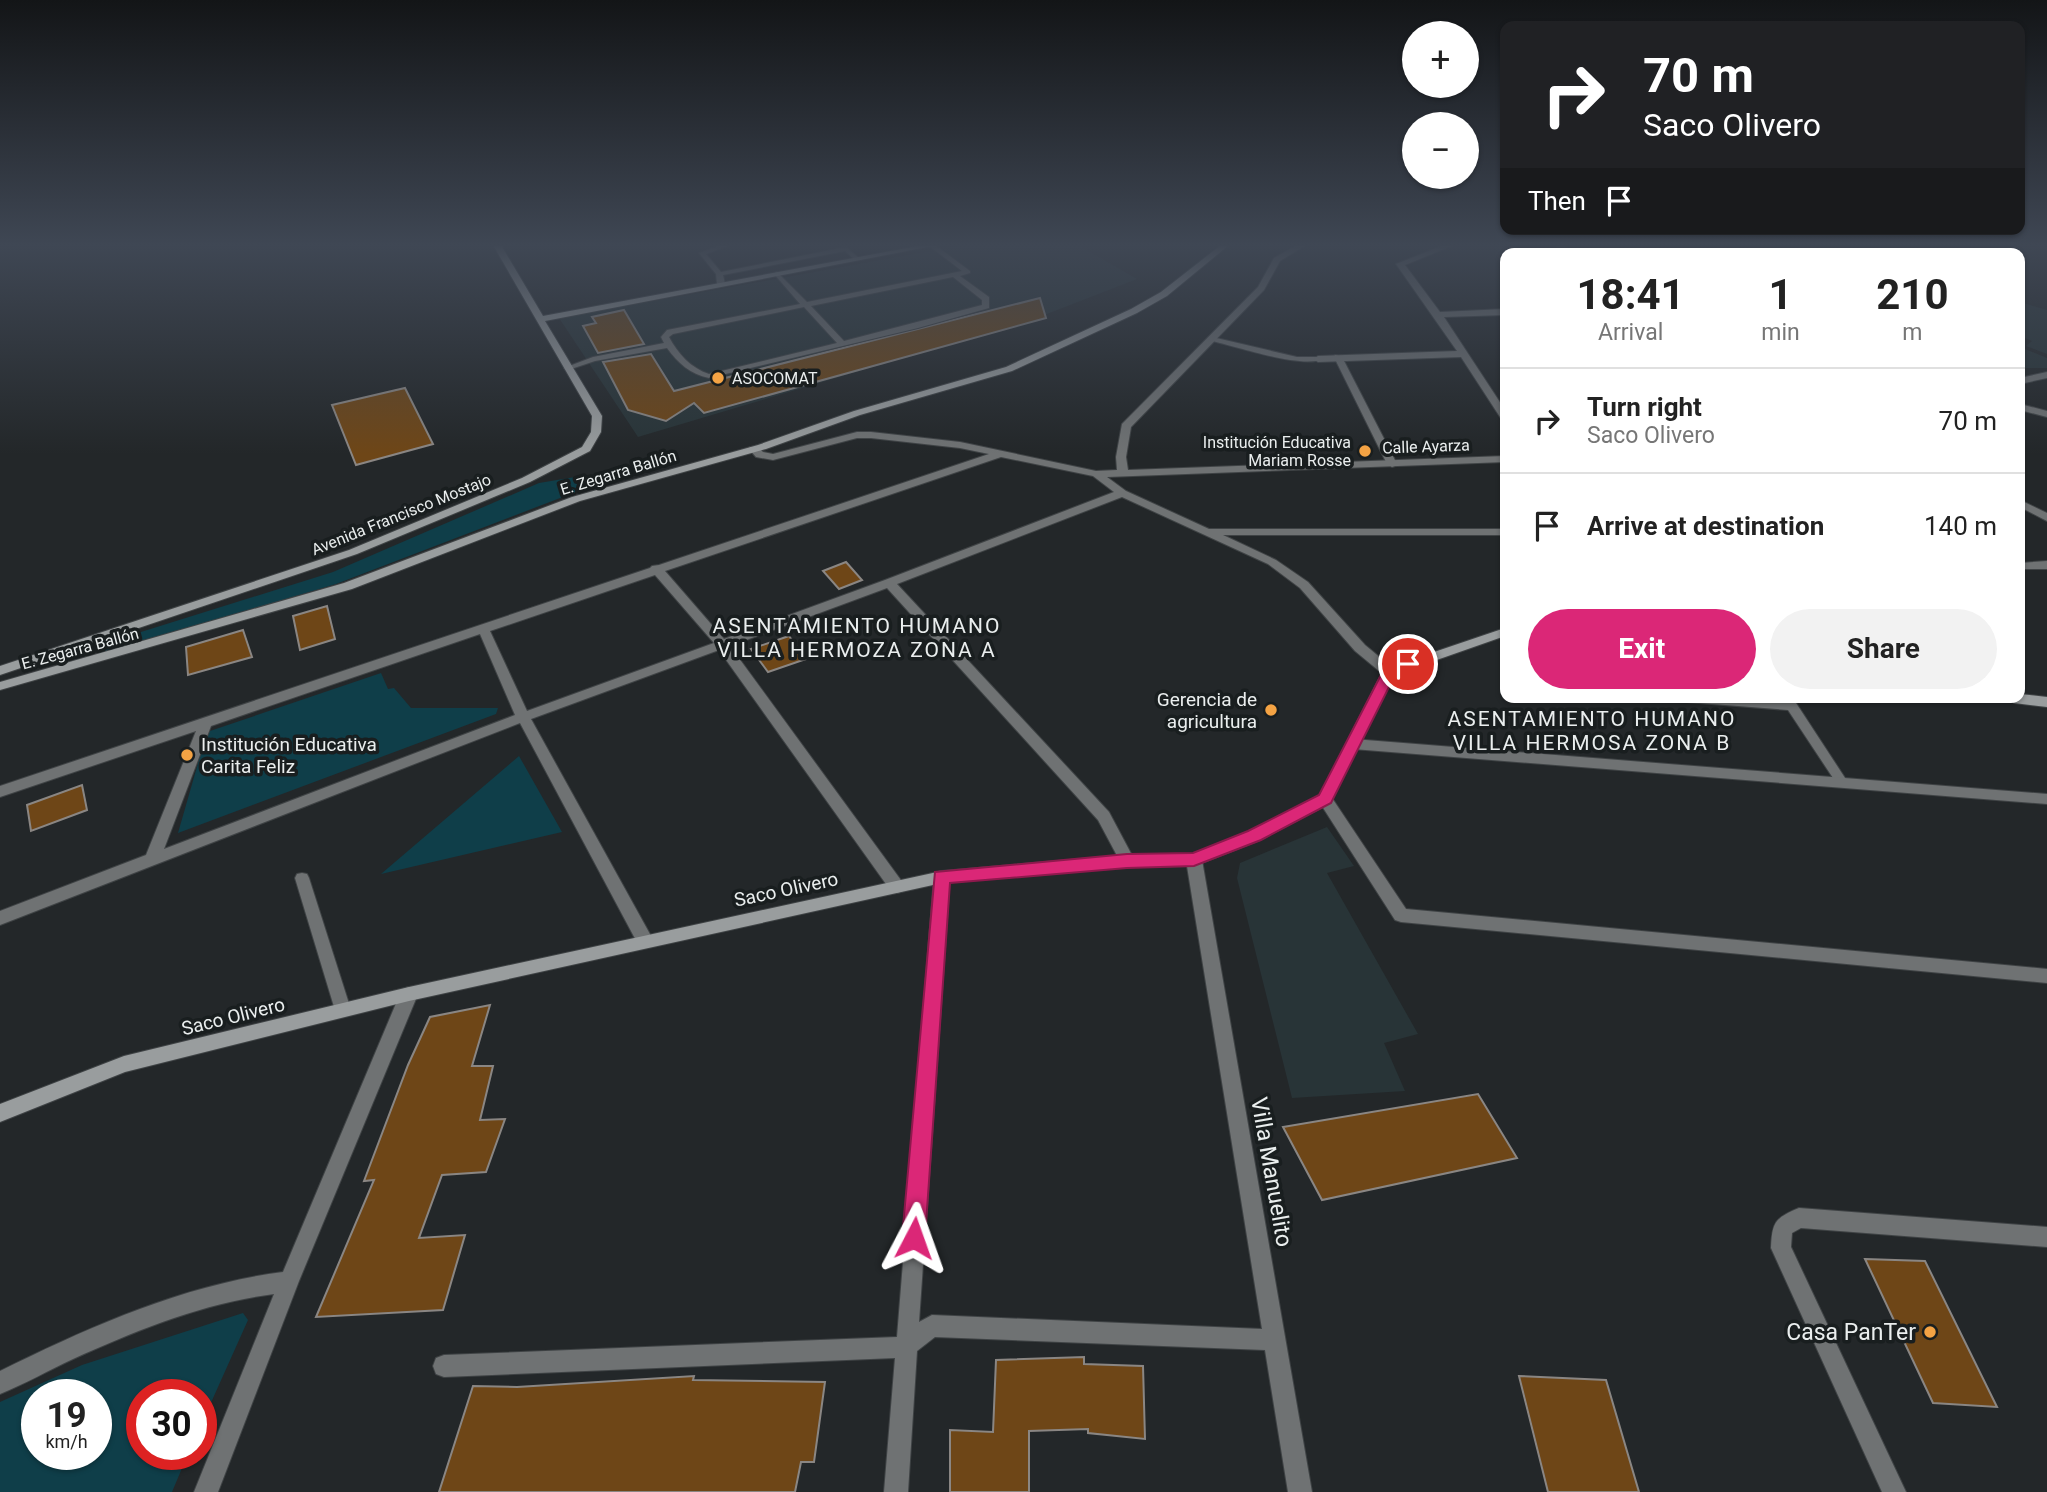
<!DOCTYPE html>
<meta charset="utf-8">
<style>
body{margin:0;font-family:Roboto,sans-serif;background:#f2f2f2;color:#222;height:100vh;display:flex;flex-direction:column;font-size:26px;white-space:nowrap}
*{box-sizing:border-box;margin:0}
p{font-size:23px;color:#767676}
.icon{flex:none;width:38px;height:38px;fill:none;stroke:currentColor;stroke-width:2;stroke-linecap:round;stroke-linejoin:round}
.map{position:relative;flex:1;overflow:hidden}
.sheet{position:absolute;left:1500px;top:248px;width:525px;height:455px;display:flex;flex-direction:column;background:#fff;border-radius:14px;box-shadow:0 2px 5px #0004}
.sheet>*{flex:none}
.banner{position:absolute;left:1500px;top:21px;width:525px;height:214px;border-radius:14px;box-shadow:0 2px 5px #0004;background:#202124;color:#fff;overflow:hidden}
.fabs{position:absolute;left:1402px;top:21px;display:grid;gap:14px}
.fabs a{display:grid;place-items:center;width:77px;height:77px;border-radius:50%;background:#fff;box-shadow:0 2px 5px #0004;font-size:35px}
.speed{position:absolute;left:21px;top:1379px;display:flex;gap:14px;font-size:35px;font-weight:700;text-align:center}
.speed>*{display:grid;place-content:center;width:91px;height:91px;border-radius:50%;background:#fff;box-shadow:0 2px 5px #0004;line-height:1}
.speed small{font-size:18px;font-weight:400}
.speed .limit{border:10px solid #d22;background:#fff;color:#111}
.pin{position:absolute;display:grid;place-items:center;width:60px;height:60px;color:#fff;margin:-30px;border:4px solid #fff;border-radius:50%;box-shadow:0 2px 7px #0007}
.me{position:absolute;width:77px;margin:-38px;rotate:4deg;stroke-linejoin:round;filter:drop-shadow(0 0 5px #0008)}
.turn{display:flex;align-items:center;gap:24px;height:147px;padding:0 28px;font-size:32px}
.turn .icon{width:91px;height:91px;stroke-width:2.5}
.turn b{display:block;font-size:49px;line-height:60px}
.then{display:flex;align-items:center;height:66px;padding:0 28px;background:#0003;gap:14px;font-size:26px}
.eta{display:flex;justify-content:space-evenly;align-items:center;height:119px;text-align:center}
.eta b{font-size:42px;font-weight:700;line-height:49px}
.primary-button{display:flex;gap:14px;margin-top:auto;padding:14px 28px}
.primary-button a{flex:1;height:80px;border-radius:42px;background:#db2777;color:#fff;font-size:28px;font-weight:700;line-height:80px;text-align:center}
.primary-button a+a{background:#f2f2f2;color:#222}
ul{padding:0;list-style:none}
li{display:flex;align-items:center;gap:21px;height:105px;padding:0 28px;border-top:2px solid #e0e0e0}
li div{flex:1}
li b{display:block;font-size:26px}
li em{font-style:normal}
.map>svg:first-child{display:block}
.built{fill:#283437}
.green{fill:#0f3e49;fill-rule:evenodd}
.building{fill:#6e4617;stroke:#8a8683;stroke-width:2}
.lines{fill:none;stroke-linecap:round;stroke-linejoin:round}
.lane-casing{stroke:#3f4345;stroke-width:2}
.street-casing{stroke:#3f4345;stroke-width:2}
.secondary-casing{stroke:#3f4345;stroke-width:2}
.lane{fill:#6f7273;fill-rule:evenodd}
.street{fill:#6f7273;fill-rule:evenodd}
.secondary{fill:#999d9e;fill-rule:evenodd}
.route{fill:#db2777;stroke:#8e194d;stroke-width:2}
.poi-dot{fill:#f4a344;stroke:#191e1f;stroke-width:2.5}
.labels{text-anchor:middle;stroke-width:7;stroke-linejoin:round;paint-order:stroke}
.far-poi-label{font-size:16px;fill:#eaeeee;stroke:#191e1f;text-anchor:start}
.far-street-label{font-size:16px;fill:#eaeeee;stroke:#191e1f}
.poi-label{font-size:19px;fill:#eaeeee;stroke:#191e1f;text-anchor:end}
.street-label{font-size:19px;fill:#eaeeee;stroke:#191e1f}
.neighbourhood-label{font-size:21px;letter-spacing:2px;fill:#eaeeee;stroke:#191e1f}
.near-street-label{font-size:23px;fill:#eaeeee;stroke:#191e1f}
.near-poi-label{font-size:23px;fill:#eaeeee;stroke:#191e1f;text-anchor:end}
</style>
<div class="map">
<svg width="2047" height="1492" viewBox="0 0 2047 1492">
<rect width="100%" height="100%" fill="#232729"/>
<path class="built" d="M964,245H1078L1137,279L1034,319L638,437L559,318Z
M2020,302L2047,310V354L2026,346L2032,341L2020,336Z
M2025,349L2047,358V368H2020V352Z
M1327,827L1354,866L1327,873L1418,1034L1384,1043L1405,1091L1292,1098L1237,878L1240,863Z"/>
<path class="green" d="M575,477L594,485L336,584L101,654L93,647L333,572L539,483Z
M381,673L388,689L394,688L411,708H498L496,714L178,833L207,732Z
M519,756L562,832L381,874Z
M243,1313L248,1320L201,1425V1395H142V1454H188L172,1492H0V1402L82,1365ZM37,1395H96V1454H37Z"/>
<path class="building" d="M1040,298L1046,318L704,413L694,403L666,421L628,410L603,362L651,354L674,391Z
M624,310L644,344L598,353L583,326L596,323L592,317Z
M405,388L433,444L356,465L332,405Z
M846,562L862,580L839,589L823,571Z
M327,606L335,639L300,650L293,616Z
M243,630L252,657L188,675L186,647Z
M789,636L806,659L768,672L751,649Z
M82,785L87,810L31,831L27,805Z
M490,1005L472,1066H493L480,1120L505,1119L486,1172L442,1175L419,1238L465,1235L443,1310L316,1317L374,1180L364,1181L408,1065L430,1017Z
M1478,1094L1517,1158L1322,1200L1283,1127Z
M1865,1259L1925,1261L1997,1407L1933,1403Z
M1084,1357V1364L1143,1366L1145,1439L1088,1433V1429L1029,1431V1492H950V1430L993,1432L996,1360Z
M694,1376L693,1380L825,1382L814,1462H801L795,1492H439L473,1386L517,1387Z
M1519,1376L1606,1380L1639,1492H1548Z"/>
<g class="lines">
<g class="lane-casing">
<path id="lane" d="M494,245H501L497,247Z
M721,245H730L706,254L721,272L846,247L860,259L855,260L845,251L723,275L725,284L721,286L717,284L716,274L699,253Z
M928,245H935L970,271V273L960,276L989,297V308L918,328L709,378C690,374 678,363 667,348L595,361L568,370L564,368L593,357L664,343L661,337L667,330L800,304L775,275L773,274L777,272L807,302L962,271ZM953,277L982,300V305L844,341L811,306ZM804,307L837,343L709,374C691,368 678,354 669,337L673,334Z
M1212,337L1297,357H1318L1322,359C1303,369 1235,346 1212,341Z
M1335,355L1342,357L1397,464L1395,466L1392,467L1387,464L1334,357Z
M1680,698H1742L1796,703L1847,781L1845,784H1837L1788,710L1686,702Z
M302,873L307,874L309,878L351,1010L348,1015L343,1017L338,1015L335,1010L295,878L297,874Z"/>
</g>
<g class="street-casing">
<path id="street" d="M1297,245H1306L1280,261L1264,290L1131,427L1126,457L1128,470L1505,456V462L1107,477L1126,491L1209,529H1505V535H1223L1276,560L1308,582L1365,645L1394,669L1396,672L1394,675H1384L1355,651L1300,588L1268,564L1122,497L897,584L1109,812L1135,861L1132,865L1127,867L1122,865L1098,820L887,588L730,646L903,883L905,887L903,891L897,893L891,891L719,650L531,719L651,936L653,941L651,946L645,948L639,946L520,723L0,925V911L146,855L196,731L0,797V786L650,568L652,566L659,565L989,454L960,448L871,438H857L773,460L756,457L749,449L750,447H758L763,452L773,454L857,432H871L960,442L1096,471L1117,470L1116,457L1122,424L1258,287L1274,258ZM1001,457L1093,476L1114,492L885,580L724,639L665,571ZM655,575L714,643L527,711L490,631ZM480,634L515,715L164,849L211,726Z
M1444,245H1454L1405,265L1440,312L1505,309V315L1444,317L1505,410V421L1502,420L1461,357L1318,362L1313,359L1318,356L1457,351L1396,264Z
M1556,245H1564L1572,254H1564Z
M2047,372V378L2020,384V378Z
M2020,404L2047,411V417L2020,410Z
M2020,500L2047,513V521L2020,507Z
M2047,561V569H2020V563Z
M1353,739L2047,794V804L1353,749L1346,744Z
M1325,794L1330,795L1406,909L2047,969V983L1401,922L1395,920L1320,803L1318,799L1320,795Z
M1194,854L1199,856L1202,860L1312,1492H1288L1265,1350L935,1337L917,1351L908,1492H884L895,1358L444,1377L436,1374L433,1366L436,1358L444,1355L897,1337L934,877L936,873L942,871L948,873L950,877L919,1322L932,1315L1262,1329L1186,860L1189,856Z
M409,987L415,989L418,994L299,1281L218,1492H194L274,1294C204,1303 137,1330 73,1359C49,1370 25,1384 0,1394V1371C89,1327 183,1285 283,1272L400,994L403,989Z
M1799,1208L2047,1227V1247L1801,1228L1792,1233L1791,1247L1906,1492H1882L1771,1248C1772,1222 1775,1218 1799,1208Z"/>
</g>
<g class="secondary-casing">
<path id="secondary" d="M493,245H501L543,316L923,245H938L545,321L602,416L601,432L590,451L530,482L357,554L0,675V666L349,550L522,478L582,447L591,432L592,416Z
M1221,245H1229L1167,296L1137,313L1012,371L860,415L766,449L580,501L352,589L0,690V682L344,583L572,497L758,445L854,411L1006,367L1131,309L1161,292Z
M1505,628V636L1394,675L1330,803L1260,840L1194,866L1127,867L942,883L409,1001L125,1072L0,1122V1104L124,1056L409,987L942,871L1127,855L1193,854L1250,832L1320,795L1384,669Z
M2020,694L2047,697V707L2014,703L2007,698H2020Z"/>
</g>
<use href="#lane" class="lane"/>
<use href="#street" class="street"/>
<use href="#secondary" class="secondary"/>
</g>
<linearGradient id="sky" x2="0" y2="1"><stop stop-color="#131517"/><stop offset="0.54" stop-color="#3f4754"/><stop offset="1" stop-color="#3f4754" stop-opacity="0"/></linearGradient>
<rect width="2047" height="454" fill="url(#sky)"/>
<path class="route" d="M1408,659L1415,664L1395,675L1331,803L1261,840L1194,866L1127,868L950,883L925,1238L922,1247L914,1250L905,1247L902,1238L935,872L1127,854L1193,853L1248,831L1319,795L1384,669Z"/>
<g class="poi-dot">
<circle cx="718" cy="378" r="7"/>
<circle cx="1365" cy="451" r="7"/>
<circle cx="1271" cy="710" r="7"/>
<circle cx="187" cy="755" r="7"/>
<circle cx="1930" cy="1332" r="7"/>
</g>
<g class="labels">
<g class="far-poi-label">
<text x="732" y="384">ASOCOMAT</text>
<text x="1351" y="448" text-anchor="end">Institución Educativa<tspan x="1351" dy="18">Mariam Rosse</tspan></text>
</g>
<g class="far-street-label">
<text transform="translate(1426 446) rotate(-2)" y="6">Calle Ayarza</text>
<text transform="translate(618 472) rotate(-17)" y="6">E. Zegarra Ballón</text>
<text transform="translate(401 514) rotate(-22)" y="6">Avenida Francisco Mostajo</text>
<text transform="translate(80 648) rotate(-15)" y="6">E. Zegarra Ballón</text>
</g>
<g class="poi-label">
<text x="1257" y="706">Gerencia de<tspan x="1257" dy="22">agricultura</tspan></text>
<text x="201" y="751" text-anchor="start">Institución Educativa<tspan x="201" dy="22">Carita Feliz</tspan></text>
</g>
<g class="street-label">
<text transform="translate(786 889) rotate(-12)" y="7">Saco Olivero</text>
<text transform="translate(233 1016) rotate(-14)" y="7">Saco Olivero</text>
</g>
<g class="neighbourhood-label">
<text x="857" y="633">ASENTAMIENTO HUMANO<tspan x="857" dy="24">VILLA HERMOZA ZONA A</tspan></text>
<text x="1592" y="726">ASENTAMIENTO HUMANO<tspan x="1592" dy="24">VILLA HERMOSA ZONA B</tspan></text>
</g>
<g class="near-street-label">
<text transform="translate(1272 1172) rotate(80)" y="8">Villa Manuelito</text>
</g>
<g class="near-poi-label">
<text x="1916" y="1340">Casa PanTer</text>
</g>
</g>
</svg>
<div class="fabs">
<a>+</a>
<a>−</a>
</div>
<div class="speed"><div>19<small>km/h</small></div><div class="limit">30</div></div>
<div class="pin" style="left:1408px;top:664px;background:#d93025"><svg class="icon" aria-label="arrive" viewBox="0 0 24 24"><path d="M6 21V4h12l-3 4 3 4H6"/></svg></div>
<svg class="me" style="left:914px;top:1238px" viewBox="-20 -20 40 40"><path d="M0-17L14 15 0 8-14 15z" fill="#db2777" stroke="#fff" stroke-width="4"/></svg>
<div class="banner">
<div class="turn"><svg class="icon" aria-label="right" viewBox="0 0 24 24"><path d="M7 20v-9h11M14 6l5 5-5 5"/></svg><div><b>70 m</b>Saco Olivero</div></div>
<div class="then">Then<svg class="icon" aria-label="arrive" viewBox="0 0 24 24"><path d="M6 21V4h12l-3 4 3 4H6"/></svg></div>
</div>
<section class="sheet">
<div class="eta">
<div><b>18:41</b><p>Arrival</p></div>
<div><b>1</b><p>min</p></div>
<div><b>210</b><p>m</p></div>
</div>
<ul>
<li><svg class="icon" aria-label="right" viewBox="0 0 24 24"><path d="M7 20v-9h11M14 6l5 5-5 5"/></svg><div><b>Turn right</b><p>Saco Olivero</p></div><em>70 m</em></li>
<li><svg class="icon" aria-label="arrive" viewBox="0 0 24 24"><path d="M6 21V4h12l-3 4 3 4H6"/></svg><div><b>Arrive at destination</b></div><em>140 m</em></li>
</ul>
<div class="primary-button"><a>Exit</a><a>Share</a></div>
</section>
</div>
